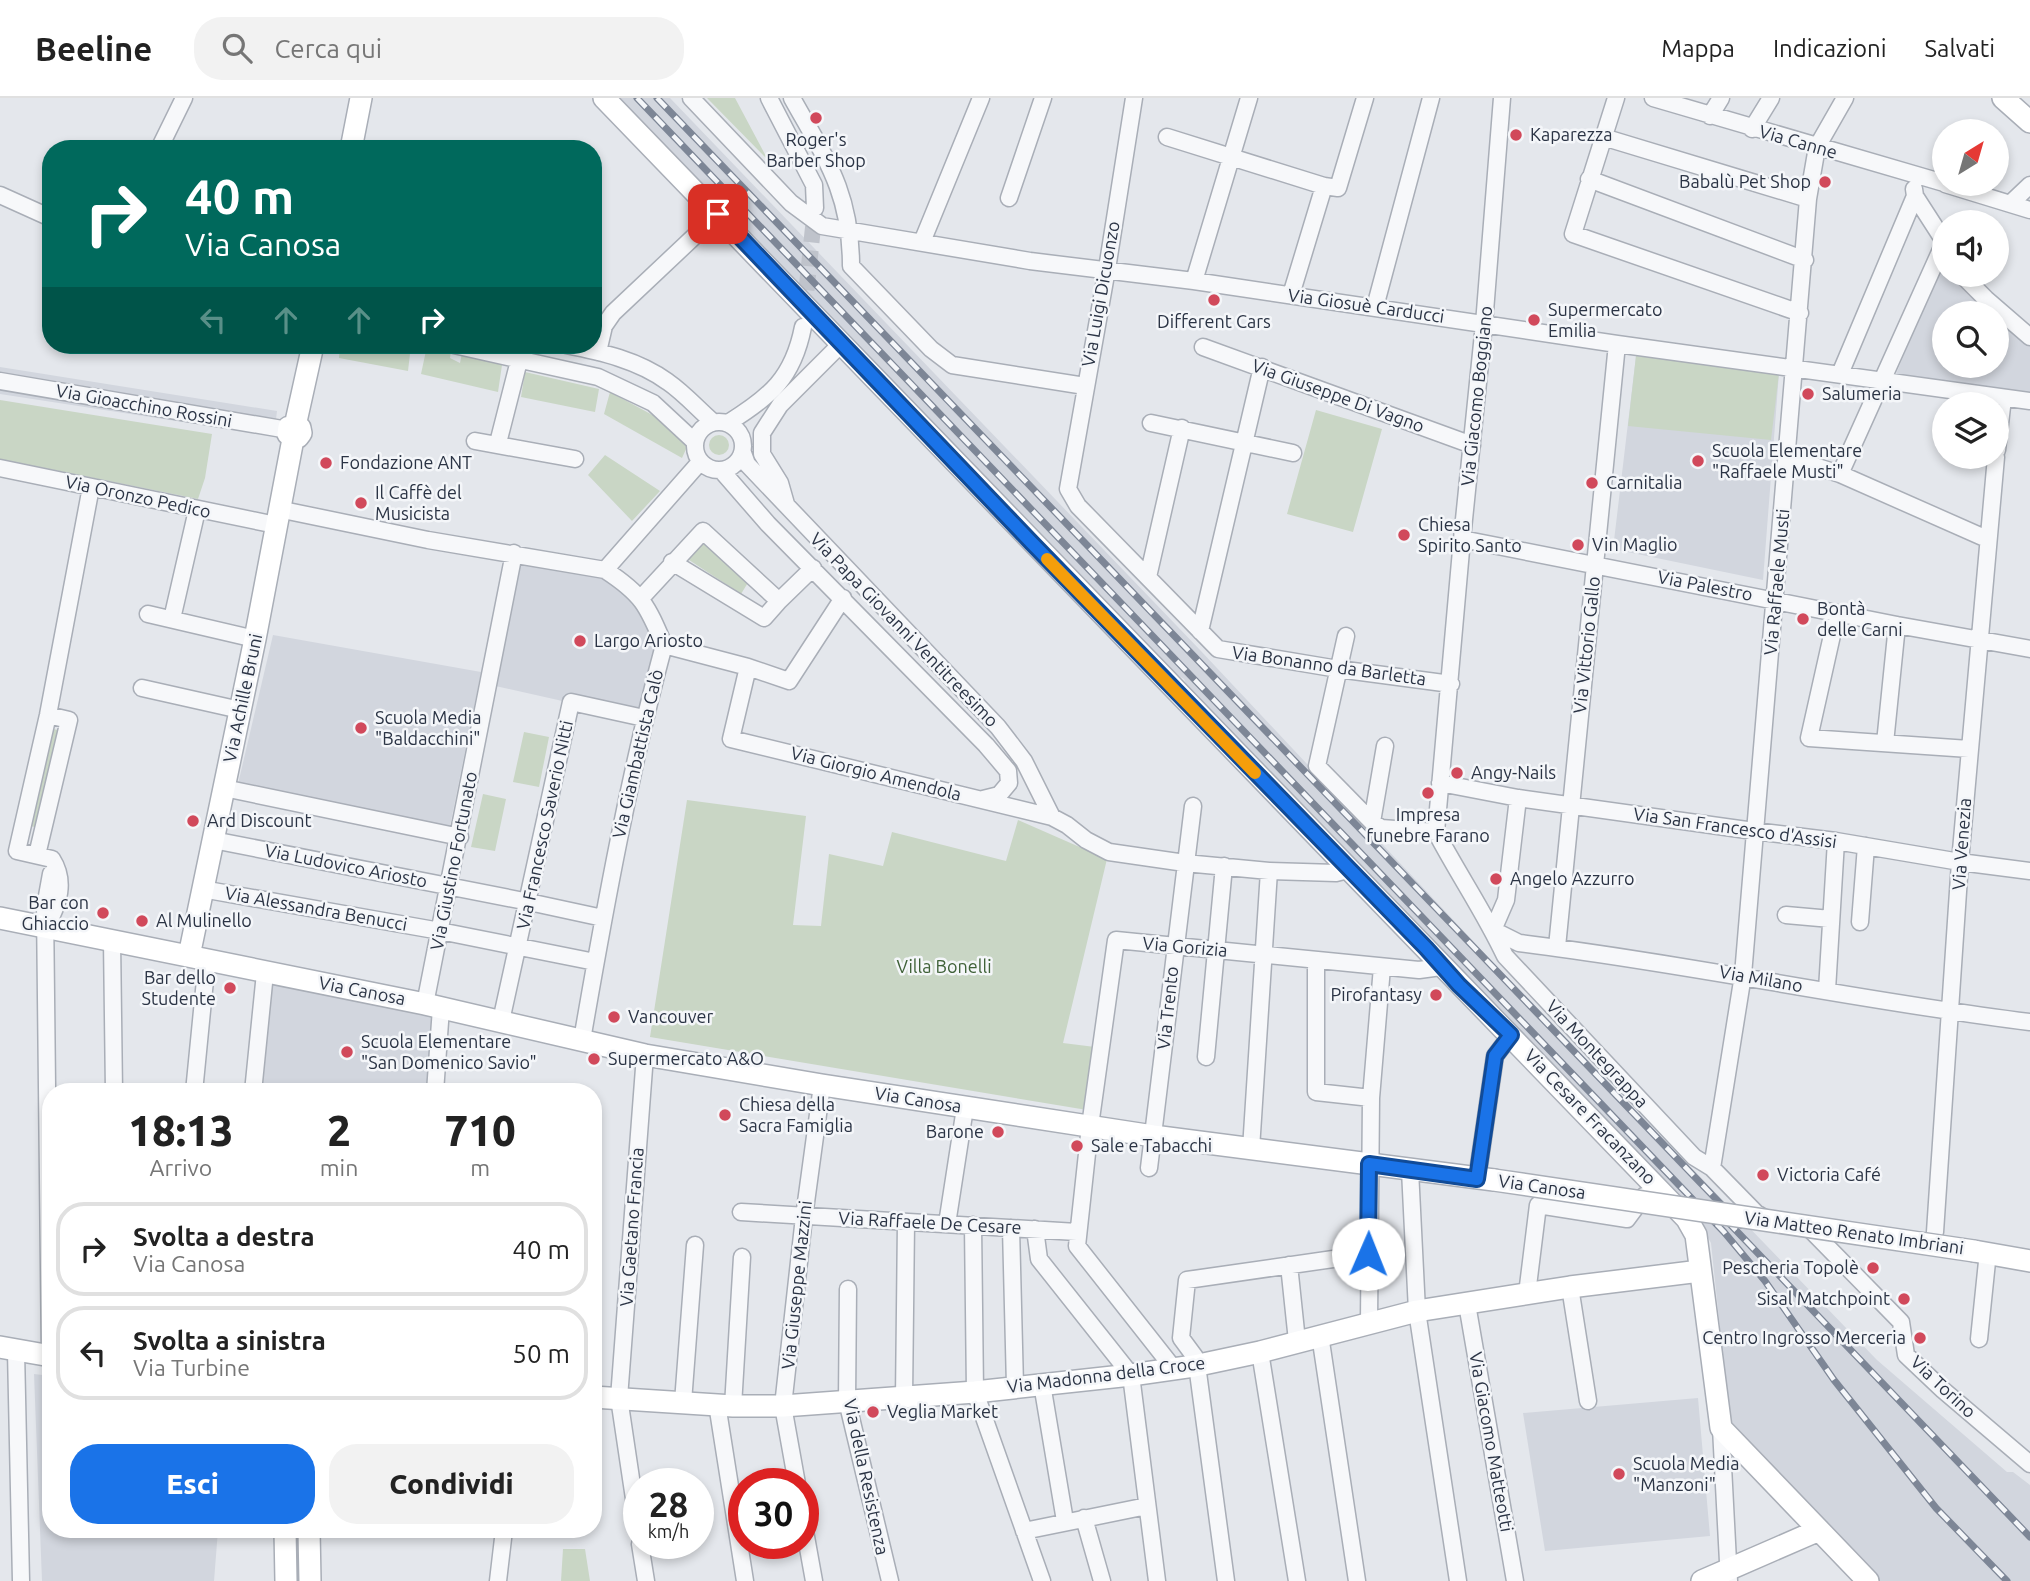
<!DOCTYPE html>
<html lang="it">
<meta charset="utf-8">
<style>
body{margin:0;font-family:Ubuntu,sans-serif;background:#f2f2f2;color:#222;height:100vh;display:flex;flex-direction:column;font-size:26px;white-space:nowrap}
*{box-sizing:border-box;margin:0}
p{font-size:23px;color:#767676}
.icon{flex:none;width:38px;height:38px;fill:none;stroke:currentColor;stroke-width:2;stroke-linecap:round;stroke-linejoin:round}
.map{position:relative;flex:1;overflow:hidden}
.details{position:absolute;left:42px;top:985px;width:560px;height:455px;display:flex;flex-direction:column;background:#fff;border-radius:28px;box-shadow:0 4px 10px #0003}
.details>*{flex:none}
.guide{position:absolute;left:42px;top:42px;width:560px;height:214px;border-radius:28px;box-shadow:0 4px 10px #0003;background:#00695c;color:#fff;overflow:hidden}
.needle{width:46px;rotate:37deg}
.fabs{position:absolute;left:1932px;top:21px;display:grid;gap:14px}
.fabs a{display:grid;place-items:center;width:77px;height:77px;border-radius:50%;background:#fff;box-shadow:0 4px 10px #0003;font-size:35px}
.speed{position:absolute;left:623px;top:1370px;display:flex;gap:14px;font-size:35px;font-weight:700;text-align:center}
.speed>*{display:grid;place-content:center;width:91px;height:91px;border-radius:50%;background:#fff;box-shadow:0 4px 10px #0003;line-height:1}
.speed small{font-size:18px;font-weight:400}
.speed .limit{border:10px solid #d22;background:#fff;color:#111}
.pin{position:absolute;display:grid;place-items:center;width:60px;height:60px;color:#fff;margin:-30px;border-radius:14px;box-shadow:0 4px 10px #0006}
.me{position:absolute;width:77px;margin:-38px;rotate:1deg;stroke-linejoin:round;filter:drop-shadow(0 0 5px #0008)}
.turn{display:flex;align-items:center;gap:24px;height:147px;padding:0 28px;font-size:32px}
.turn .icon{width:91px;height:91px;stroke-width:2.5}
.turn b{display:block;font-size:49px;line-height:60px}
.lanes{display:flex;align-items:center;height:66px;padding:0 28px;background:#0003;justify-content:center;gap:35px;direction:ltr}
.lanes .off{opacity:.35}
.eta{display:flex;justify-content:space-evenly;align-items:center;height:119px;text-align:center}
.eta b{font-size:42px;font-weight:800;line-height:49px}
.button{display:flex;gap:14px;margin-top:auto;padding:14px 28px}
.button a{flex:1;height:80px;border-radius:28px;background:#1a73e8;color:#fff;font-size:28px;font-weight:800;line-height:80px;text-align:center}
.button a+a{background:#f2f2f2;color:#222}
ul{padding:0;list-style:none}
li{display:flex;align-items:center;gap:21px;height:94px;margin:0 14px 10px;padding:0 14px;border:4px solid #e0e0e0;border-radius:28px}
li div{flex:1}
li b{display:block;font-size:26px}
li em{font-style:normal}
header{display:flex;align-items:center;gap:42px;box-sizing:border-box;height:98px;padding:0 35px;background:#fff;border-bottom:2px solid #e0e0e0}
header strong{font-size:33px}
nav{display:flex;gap:38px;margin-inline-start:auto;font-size:24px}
.search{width:490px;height:63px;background:#f2f2f2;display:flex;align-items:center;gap:18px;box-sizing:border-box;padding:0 24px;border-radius:28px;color:#767676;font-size:26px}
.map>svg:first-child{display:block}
.built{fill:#d2d6de}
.green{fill:#c9d6c5}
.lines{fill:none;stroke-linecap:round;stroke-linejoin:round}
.street-tunnel{stroke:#bfc3cb;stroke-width:16;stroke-dasharray:16 8;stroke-linecap:butt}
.street-casing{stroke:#a9aeb7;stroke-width:19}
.secondary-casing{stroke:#a9aeb7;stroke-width:24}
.street{stroke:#f7f8fa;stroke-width:16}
.secondary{stroke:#fff;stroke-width:21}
.rail-casing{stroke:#7d8696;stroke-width:7}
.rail{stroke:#f4f6f9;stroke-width:4.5;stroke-dasharray:13;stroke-linecap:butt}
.secondary-bridge-casing{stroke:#a9aeb7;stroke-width:24;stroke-linecap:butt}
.secondary-bridge{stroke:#fff;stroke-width:21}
.route-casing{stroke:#114b97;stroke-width:18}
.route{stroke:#1a73e8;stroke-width:12}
.slow{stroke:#f59e0b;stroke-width:12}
.poi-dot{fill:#d1495b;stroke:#f4f6f9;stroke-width:2.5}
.labels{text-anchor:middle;stroke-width:5;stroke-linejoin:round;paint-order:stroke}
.poi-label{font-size:18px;fill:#2b3445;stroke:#f4f6f9;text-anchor:start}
.street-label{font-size:18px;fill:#2b3445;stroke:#f4f6f9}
.park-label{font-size:18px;fill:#3f6138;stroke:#f4f6f9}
</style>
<header>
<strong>Beeline</strong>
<div class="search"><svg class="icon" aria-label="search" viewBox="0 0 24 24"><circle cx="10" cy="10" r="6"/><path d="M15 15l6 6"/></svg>Cerca qui</div>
<nav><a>Mappa</a><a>Indicazioni</a><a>Salvati</a></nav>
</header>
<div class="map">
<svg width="2030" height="1483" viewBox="0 0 2030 1483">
<rect width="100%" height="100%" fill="#e4e7ec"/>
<path class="built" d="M617,0H670L1201,553L1489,860L1877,1262L2007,1374H2013L2030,1387V1483H1878L1730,1325L1711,1145L1695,1116L1192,600L1184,581L1160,567Z
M1940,169L1944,173V177H1948L1993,215H1944V268H1997V219L2030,248V299L1894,281Z
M1636,258L1779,275L1763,482L1613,451Z
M0,269L277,313L274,338L0,296Z
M506,450L605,468L669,545L652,628L558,602L482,585Z
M273,537L481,574L450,728L238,686Z
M269,883L435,914L428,994H259Z
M34,1276L51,1278V1432H218L214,1483H42Z
M1698,1300L1710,1438L1545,1453L1523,1315Z"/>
<path class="green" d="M707,0H735L768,62Z
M340,247H411L408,273L339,260Z
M427,248L451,253L450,260L460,265L462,255L502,267L498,294L421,276Z
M1636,258L1779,275L1771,342L1628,328Z
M525,274L599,291L595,314L521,299Z
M610,294L658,320L687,349L682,360L604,316Z
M0,302L212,336L205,380L198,401L0,361Z
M1316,312L1382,331L1353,434L1287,416Z
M709 347a10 10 0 1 1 20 0a10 10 0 1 1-20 0Z
M605,357L660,393L632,423L588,377Z
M703,439L749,483L741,496L686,460Z
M53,631L63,633L39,730L30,728Z
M524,634L549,639L539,689L513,684Z
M483,696L506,701L495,753L471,749Z
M687,702L806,718L793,827L821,828L829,756L883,768L892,734L1006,763L1018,722L1107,761L1063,945L1095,949L1087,1012L650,939Z
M563,1451H585L590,1483H561Z"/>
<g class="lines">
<path class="street-tunnel" d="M804,216L815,110"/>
<g class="street-casing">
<path id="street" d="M691,0L791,105L822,128L1030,163L1194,183L1617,246L2030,303
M769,0L814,87L815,110
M792,0C826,61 851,95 851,168L931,251L952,267L1085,288
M1134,0L1107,171L1068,391L1078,408L1218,551L1338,571L1451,586
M1502,0L1484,226L1462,441L1436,734C1458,776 1485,815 1505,858L1694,1059L1712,1070L1756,1115L1766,1121
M1616,0L1573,136L1800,215
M1653,0L1944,85
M1710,18L1721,0
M1752,31L1771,0
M1167,39L1324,88
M1603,39L1808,101
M159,51L184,0
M1589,81L1805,162
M1945,86L2030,112
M1914,91L1915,98L1944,143
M0,97L51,120
M1009,100L1043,0
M2011,105L2030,87
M922,144L981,0
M1962,177L1986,201L2030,239
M1194,183L1249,0
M1291,197L1324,88L1338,90L1365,0
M1375,209L1431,0
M454,247L598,279L653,305L695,344
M566,247C601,254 638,262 668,284C684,295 698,311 713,324
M1203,249L1472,347
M598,254L604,228L613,215L718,116
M1840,276L1915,98
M0,283L288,332
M695 348a24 24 0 1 1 48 0a24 24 0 1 1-48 0Z
M728,325C770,299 793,280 803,229
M1151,325L1293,355
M475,343L575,361
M498,345L523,247
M1997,352L2003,300
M743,355L747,366L998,629L1024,663L1052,719
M1788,360L1840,376L1987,441
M0,370L276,427
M721,372L768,426L986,647L1008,673L1009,685L999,697L983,701
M1840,376L1944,145
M786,406L780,385L762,356V335L780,307L841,246
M278,411L428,442L605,472C642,496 647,507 664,547C629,677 605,809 582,942
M1462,441L1897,527L2030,551
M672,464L764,520L779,503
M605,472L700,364
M1148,479L1182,330
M641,500L703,433L779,503L813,470
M1837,515L1809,640L1969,651
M148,516L255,541
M172,521L197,412
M1200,533L1262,269
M1346,538L1317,668L1372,724L1381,730L1436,734
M664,547L748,569L789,583L843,500
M748,569L731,641L1052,719L1067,727L1086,742L1109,754L1185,765L1269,773L1336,775L1348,772
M142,590L240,612
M1885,645L1897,527
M1440,685L1518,700L1754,733L1836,743L1960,764L2030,773
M224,690L460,739
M1372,724L1385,648
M213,742L529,804L603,820
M37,757L69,622L48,617
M202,791L440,833L595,864
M1786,817L1831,821
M1860,824L1866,748
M46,829C59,806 66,783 52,761L17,753L48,617L91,389
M1493,832L1519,845C1691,866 1859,903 2030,924
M1493,832L1506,802L1518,700
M112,842L114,994
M1557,849L1617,246
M1316,863V994L1371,1000
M1827,892L1836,743
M425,906L514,455
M501,923L571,604L644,620
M1206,959L1224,768
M194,994L207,862
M253,994L265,875
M435,994L441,910
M1251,1051L1269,773
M1149,1070L1193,708
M1712,1070L1743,877L1808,101L1817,49L1845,0
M1410,1072L1417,1213L1458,1483
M1477,1081L1495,958L1511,937
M741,1114L1077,1134
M947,1126L965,1010
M1805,1126L1901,1224L1906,1257L1943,1292L2030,1366
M973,1127L975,1294L1042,1483
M1011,1130L1015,1288
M1035,1131L1039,1161L1131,1277L1157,1483
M1935,1134L1960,764L1996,359
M1289,1167L1297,1243
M1570,1189L1588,1303
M848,1191L847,1303L890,1483
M1527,1196L1538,1107L1627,1121L1644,1098
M1467,1206L1515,1483
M1369,1224L1371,1000L1382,869
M1320,1237L1357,1483
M1979,1241L1988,1154
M16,1253L21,1483
M1260,1254L1297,1483
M50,1258L45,809L51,776L57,773
M1197,1267L1226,1483
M1194,1268L1195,1259L1181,1240L1187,1182L1368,1156
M1174,1271L1077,1148L1090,1028L1116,842L1419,872L1441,869
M1042,1286L1065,1423
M904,1300L906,1124
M683,1304L695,1147
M717,1306L745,1483
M733,1308L742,1159
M1721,1330L1729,1483
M797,1386L783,1308L804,1119L822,987
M1084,1420L1102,1483
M803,1422L814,1483
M1024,1433L1147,1408
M639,1434L619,1300L645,957
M640,1446L646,1483
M498,1483L504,1432"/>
</g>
<g class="secondary-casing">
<path id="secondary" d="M604,0L1687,1121L1696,1137L1721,1330L1868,1483
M2003,0L2030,24
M351,51L361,0
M288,336L289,329L295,328L313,247
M0,820L425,906L645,957L822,987L1153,1038L1494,1082
M189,858L255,541L293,341L298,339L301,335L300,330L295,328
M1974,1153L2030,1163
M0,1249L51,1258
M593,1299L733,1308H783L975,1294L1131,1277L1194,1268L1260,1254L1417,1213L1570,1189L1700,1173
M285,1432L286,1483
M309,1432L310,1483
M1702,1483L1819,1432"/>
</g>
<use href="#street" class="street"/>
<use href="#secondary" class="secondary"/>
<g class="rail-casing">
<path id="rail" d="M637,0L1724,1134L1765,1183L1834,1282L1936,1410L2007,1483
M657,0L1741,1127
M1727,1123L2030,1439"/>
</g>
<use href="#rail" class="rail"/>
<g class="secondary-bridge-casing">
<path id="secondary-bridge" d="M1494,1082L1974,1153"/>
</g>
<use href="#secondary-bridge" class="secondary-bridge"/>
</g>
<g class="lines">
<g class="route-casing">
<path id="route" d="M718,116L1031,444L1426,850L1459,887L1511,937L1495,958L1477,1081L1369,1066L1368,1156"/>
</g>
<use href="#route" class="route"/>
<path class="slow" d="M1047,461L1255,675"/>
</g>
<g class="poi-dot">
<circle cx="816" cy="20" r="7"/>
<circle cx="1516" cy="37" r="7"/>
<circle cx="1825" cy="84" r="7"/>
<circle cx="1214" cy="202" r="7"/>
<circle cx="1534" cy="222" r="7"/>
<circle cx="1808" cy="296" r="7"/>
<circle cx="1698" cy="363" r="7"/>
<circle cx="326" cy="365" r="7"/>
<circle cx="1592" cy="385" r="7"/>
<circle cx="361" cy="405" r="7"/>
<circle cx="1404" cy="437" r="7"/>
<circle cx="1578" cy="447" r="7"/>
<circle cx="1803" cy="521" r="7"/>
<circle cx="580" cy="543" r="7"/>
<circle cx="361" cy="630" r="7"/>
<circle cx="1457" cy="675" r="7"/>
<circle cx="1428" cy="695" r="7"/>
<circle cx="193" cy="723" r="7"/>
<circle cx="1496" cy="781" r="7"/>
<circle cx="103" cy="815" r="7"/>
<circle cx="142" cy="823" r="7"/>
<circle cx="230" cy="890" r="7"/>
<circle cx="1436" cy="897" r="7"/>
<circle cx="614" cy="919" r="7"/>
<circle cx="347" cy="954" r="7"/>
<circle cx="594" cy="961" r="7"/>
<circle cx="725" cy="1017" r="7"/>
<circle cx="998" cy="1034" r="7"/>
<circle cx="1077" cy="1048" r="7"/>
<circle cx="1763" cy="1077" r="7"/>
<circle cx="1873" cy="1170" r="7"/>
<circle cx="1904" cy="1201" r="7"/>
<circle cx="1920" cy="1240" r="7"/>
<circle cx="873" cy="1314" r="7"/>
<circle cx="1619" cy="1376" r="7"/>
</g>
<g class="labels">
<g class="poi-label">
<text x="1530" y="43">Kaparezza</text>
<text x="816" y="48" text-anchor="middle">Roger's<tspan x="816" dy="21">Barber Shop</tspan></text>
<text x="1811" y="90" text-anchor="end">Babalù Pet Shop</text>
<text x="1548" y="218">Supermercato<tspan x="1548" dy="21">Emilia</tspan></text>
<text x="1214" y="230" text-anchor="middle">Different Cars</text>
<text x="1822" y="302">Salumeria</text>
<text x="1712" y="359">Scuola Elementare<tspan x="1712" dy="21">"Raffaele Musti"</tspan></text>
<text x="340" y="371">Fondazione ANT</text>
<text x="1606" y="391">Carnitalia</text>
<text x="375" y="401">Il Caffè del<tspan x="375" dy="21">Musicista</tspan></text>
<text x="1418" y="433">Chiesa<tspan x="1418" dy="21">Spirito Santo</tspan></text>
<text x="1592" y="453">Vin Maglio</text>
<text x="1817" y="517">Bontà<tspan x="1817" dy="21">delle Carni</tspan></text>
<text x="594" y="549">Largo Ariosto</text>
<text x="375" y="626">Scuola Media<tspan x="375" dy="21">"Baldacchini"</tspan></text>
<text x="1471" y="681">Angy-Nails</text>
<text x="1428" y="723" text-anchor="middle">Impresa<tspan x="1428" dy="21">funebre Farano</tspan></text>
<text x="207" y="729">Ard Discount</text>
<text x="1510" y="787">Angelo Azzurro</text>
<text x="89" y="811" text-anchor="end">Bar con<tspan x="89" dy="21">Ghiaccio</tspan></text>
<text x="156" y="829">Al Mulinello</text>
<text x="216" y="886" text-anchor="end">Bar dello<tspan x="216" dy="21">Studente</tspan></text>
<text x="1422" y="903" text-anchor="end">Pirofantasy</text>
<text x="628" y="925">Vancouver</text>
<text x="361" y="950">Scuola Elementare<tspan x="361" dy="21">"San Domenico Savio"</tspan></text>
<text x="608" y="967">Supermercato A&amp;O</text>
<text x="739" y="1013">Chiesa della<tspan x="739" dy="21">Sacra Famiglia</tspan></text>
<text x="984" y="1040" text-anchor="end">Barone</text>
<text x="1091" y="1054">Sale e Tabacchi</text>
<text x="1777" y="1083">Victoria Café</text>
<text x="1859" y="1176" text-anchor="end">Pescheria Topolè</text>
<text x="1890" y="1207" text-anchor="end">Sisal Matchpoint</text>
<text x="1906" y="1246" text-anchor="end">Centro Ingrosso Merceria</text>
<text x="887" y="1320">Veglia Market</text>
<text x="1633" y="1372">Scuola Media<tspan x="1633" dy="21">"Manzoni"</tspan></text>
</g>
<g class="street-label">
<text transform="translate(1798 44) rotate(16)" y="6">Via Canne</text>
<text transform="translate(1101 196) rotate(-80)" y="6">Via Luigi Dicuonzo</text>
<text transform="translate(1366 208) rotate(8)" y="6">Via Giosuè Carducci</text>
<text transform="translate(1338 298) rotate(20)" y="6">Via Giuseppe Di Vagno</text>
<text transform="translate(1477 298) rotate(-84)" y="6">Via Giacomo Boggiano</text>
<text transform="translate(144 308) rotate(10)" y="6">Via Gioacchino Rossini</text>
<text transform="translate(138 399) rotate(12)" y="6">Via Oronzo Pedico</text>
<text transform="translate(1777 484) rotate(-85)" y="6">Via Raffaele Musti</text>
<text transform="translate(1705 488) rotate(11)" y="6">Via Palestro</text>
<text transform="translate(904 532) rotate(46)" y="6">Via Papa Giovanni Ventitreesimo</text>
<text transform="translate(1587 547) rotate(-84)" y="6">Via Vittorio Gallo</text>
<text transform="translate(1329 568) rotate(8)" y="6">Via Bonanno da Barletta</text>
<text transform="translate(243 600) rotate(-78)" y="6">Via Achille Bruni</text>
<text transform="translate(638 656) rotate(-77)" y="6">Via Giambattista Calò</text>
<text transform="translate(876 676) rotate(14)" y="6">Via Giorgio Amendola</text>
<text transform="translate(545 727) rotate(-78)" y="6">Via Francesco Saverio Nitti</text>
<text transform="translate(1735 730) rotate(8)" y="6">Via San Francesco d'Assisi</text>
<text transform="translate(1962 746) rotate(-86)" y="6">Via Venezia</text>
<text transform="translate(454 763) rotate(-79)" y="6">Via Giustino Fortunato</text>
<text transform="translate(346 768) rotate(11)" y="6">Via Ludovico Ariosto</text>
<text transform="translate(316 811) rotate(10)" y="6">Via Alessandra Benucci</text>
<text transform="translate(1185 849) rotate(5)" y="6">Via Gorizia</text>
<text transform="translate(1761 881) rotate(10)" y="6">Via Milano</text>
<text transform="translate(362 893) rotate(11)" y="6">Via Canosa</text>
<text transform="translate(1168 910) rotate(-84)" y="6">Via Trento</text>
<text transform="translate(1597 956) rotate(47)" y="6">Via Montegrappa</text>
<text transform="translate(918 1002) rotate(9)" y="6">Via Canosa</text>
<text transform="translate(1590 1019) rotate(46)" y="6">Via Cesare Fracanzano</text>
<text transform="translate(1542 1089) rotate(8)" y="6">Via Canosa</text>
<text transform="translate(930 1125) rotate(3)" y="6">Via Raffaele De Cesare</text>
<text transform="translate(632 1129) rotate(-86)" y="6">Via Gaetano Francia</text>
<text transform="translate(1854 1135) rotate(8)" y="6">Via Matteo Renato Imbriani</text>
<text transform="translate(797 1187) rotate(-84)" y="6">Via Giuseppe Mazzini</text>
<text transform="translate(1106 1277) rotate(-7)" y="6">Via Madonna della Croce</text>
<text transform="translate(1943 1289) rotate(43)" y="6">Via Torino</text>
<text transform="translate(1491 1344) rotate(80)" y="6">Via Giacomo Matteotti</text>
<text transform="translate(866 1379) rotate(78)" y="6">Via della Resistenza</text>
</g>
<g class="park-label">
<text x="944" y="875">Villa Bonelli</text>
</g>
</g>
</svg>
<div class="fabs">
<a><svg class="needle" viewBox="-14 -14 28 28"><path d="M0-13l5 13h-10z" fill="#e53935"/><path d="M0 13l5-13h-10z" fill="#767676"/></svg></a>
<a><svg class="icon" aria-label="sound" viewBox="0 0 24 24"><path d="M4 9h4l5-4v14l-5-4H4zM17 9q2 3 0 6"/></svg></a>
<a><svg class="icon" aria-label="search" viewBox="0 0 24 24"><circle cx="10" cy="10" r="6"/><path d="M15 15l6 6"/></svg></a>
<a><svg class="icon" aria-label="layers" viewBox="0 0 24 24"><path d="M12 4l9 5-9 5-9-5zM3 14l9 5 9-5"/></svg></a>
</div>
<div class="speed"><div>28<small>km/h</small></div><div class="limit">30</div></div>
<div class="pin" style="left:718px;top:116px;background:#d93025"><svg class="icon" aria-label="arrive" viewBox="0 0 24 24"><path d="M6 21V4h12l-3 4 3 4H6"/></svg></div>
<svg class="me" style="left:1368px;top:1156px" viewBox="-20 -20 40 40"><circle r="19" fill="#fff"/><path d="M0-13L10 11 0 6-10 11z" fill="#1a73e8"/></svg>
<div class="guide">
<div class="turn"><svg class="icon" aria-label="right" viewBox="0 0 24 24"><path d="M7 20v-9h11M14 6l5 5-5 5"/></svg><div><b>40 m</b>Via Canosa</div></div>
<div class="lanes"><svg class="icon off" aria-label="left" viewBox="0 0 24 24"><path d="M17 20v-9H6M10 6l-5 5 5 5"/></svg><svg class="icon off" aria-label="ahead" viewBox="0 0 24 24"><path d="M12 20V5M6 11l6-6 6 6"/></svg><svg class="icon off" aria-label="ahead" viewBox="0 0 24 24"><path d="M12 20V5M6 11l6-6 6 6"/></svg><svg class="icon" aria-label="right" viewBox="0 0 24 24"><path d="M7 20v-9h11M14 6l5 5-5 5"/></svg></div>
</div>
<section class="details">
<div class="eta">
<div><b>18:13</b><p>Arrivo</p></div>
<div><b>2</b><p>min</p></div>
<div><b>710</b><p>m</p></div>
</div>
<ul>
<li><svg class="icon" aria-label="right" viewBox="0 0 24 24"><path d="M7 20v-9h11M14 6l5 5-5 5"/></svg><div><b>Svolta a destra</b><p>Via Canosa</p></div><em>40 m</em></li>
<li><svg class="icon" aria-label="left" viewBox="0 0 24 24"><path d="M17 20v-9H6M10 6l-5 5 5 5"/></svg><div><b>Svolta a sinistra</b><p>Via Turbine</p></div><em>50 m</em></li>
</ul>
<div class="button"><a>Esci</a><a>Condividi</a></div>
</section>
</div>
